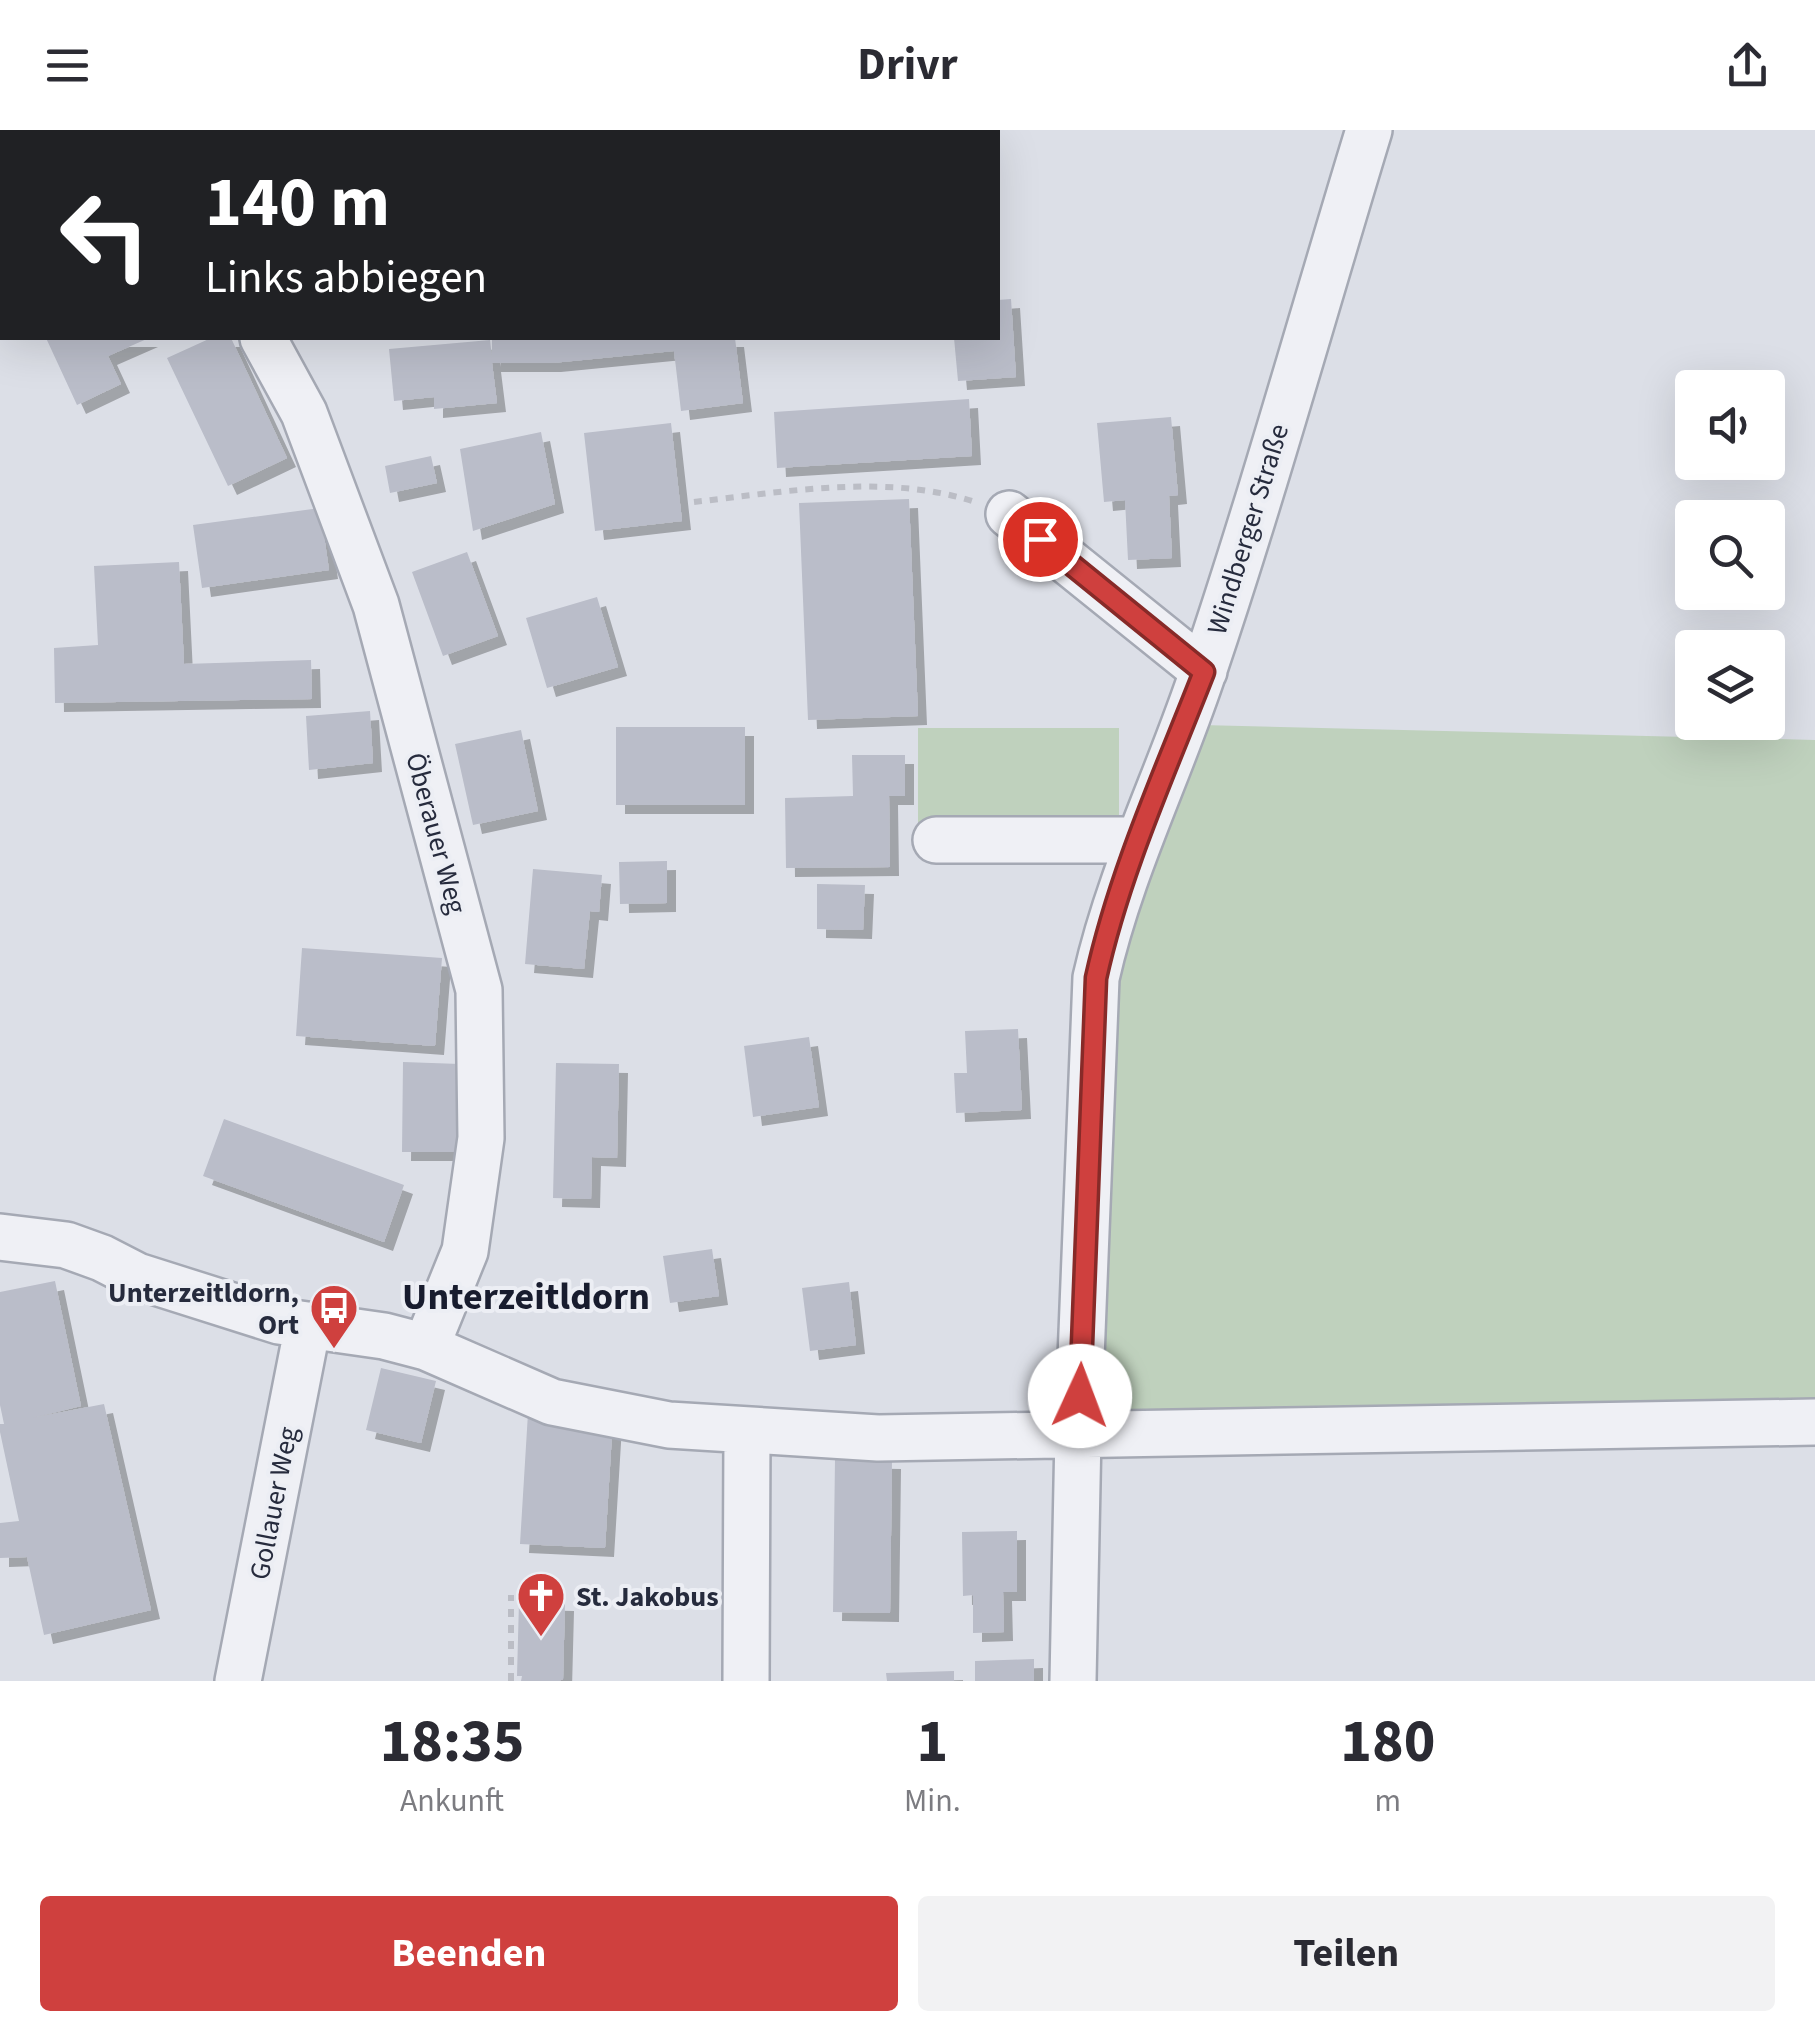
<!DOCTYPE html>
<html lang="de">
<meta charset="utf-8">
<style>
body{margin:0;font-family:"Source Sans 3",sans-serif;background:#f2f2f3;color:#2b2b33;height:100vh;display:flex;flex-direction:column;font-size:38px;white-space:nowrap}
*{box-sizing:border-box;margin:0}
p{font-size:32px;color:#7c7c81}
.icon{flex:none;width:55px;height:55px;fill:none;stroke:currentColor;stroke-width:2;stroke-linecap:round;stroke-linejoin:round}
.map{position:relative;height:1551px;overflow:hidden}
.panel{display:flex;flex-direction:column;background:#fff;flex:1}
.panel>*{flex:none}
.banner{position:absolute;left:0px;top:0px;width:1000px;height:210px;box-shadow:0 10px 40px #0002;background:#202124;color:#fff;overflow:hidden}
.tools{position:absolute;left:1675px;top:240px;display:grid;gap:20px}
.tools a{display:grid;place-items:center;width:110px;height:110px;border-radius:10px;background:#fff;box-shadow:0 10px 40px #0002;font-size:50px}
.pin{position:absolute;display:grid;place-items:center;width:85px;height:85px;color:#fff;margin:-42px;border:5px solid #fff;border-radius:50%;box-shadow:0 2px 10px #0007}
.me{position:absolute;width:110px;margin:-55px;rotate:2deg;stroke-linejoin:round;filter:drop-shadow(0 0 8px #0008)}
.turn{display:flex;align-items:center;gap:35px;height:210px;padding:0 40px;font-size:45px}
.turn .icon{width:130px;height:130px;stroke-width:2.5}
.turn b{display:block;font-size:70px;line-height:85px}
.eta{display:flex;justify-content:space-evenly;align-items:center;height:170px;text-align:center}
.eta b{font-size:60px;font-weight:700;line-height:70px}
.button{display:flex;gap:20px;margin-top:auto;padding:20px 40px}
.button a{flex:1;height:115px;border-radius:10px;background:#cf403e;color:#fff;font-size:40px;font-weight:700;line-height:115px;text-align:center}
.button a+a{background:#f2f2f3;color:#2b2b33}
header{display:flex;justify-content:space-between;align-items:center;height:130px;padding:0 40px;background:#fff;font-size:45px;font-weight:700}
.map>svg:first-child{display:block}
.green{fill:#bfd1bd}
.building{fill:#babdc9;filter:url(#shadow)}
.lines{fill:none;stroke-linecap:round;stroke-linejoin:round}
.minor-casing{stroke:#a5a9b4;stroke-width:50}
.path{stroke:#bbbdc5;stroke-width:6;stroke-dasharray:8 8;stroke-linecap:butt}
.minor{stroke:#eff0f5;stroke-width:45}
.route-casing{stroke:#872a28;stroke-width:25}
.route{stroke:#cf403e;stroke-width:18}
.labels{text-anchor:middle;stroke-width:8;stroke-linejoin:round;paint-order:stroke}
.street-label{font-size:28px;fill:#262b3d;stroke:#eceef4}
.poi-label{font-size:28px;font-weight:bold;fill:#262b3d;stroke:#eceef4;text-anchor:end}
.district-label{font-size:38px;font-weight:bold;fill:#181c2e;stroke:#eceef4}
</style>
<header><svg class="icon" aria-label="menu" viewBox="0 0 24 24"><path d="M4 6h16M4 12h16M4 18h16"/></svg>Drivr<svg class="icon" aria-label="share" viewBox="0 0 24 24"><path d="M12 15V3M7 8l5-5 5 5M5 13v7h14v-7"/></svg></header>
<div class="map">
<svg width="1815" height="1551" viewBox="0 0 1815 1551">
<defs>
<filter id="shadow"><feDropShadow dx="9" dy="9" stdDeviation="0" flood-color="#0004"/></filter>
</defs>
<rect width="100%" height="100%" fill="#dcdfe7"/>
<path class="green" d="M1201,595L1815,610V1276L1085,1298L1109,853Z
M918,598H1119V699L918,700Z"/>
<path class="building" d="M1011,169L1016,247L958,251L954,208H998V170Z
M46,208H149L108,226L121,254L77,275Z
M211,208H231L287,328L228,356L167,228Z
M492,208H735L743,273L681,281L674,221L552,233H492L497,273L434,279V267L394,271L389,219L490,210L492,228Z
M969,269L972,326L777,338L774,282Z
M1171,287L1178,365L1169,366L1172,428L1128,430L1125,370L1104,372L1097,293Z
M671,293L682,391L595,401L584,303Z
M541,302L555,374L473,401L460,319Z
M431,326L437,353L390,363L385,336Z
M909,369L918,586L808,590L799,373Z
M320,378L329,440L202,458L193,395Z
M467,422L498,506L443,526L412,442Z
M179,432L184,534L311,530L312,569L55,573L54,518L98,515L94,436Z
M597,467L618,537L547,558L526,488Z
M370,581L373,633L309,640L306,586Z
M616,597H745V675H616Z
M521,600L538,681L473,695L455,614Z
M852,625H905V666H889L890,737L786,738L785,668L853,666Z
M667,731V773L620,774L619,732Z
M533,739L602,745L599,782L590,781L584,839L525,834Z
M817,754L865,755L863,800L817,799Z
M302,818L442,828L435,916L296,906Z
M1018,899L1022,980L956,983L954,943H967L965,901Z
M809,907L819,977L753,987L744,916Z
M403,932L460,934L459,1022H402Z
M556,933L619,934L617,1028L592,1027L591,1069L553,1068Z
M224,989L404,1055L384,1112L203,1046Z
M712,1119L719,1166L670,1173L663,1126Z
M55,1151L81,1276L32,1288L104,1274L151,1480L44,1505L27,1427L0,1428V1393L19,1391L0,1302V1294H4L0,1275V1162Z
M849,1152L856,1215L810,1221L802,1158Z
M381,1238L436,1251L421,1313L366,1300Z
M528,1283L613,1288L605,1418L520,1414Z
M835,1329L892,1330L890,1483L833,1482Z
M1017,1401V1462H1003L1004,1502L973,1503V1465L963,1466L962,1402Z
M519,1471L565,1472L563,1549L559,1551H521L522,1546H517Z
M1034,1529V1551H975V1531Z
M954,1541V1551H887L886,1543Z"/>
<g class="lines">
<g class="minor-casing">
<path id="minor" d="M151,0L152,2
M263,208L304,283L376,475L479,860L481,1008L465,1121L426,1217
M1009,384L1204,541
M936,710H1139
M0,1107L66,1115L102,1128L137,1146L279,1191L384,1206L426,1217L552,1272L669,1295L878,1308L1815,1292
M238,1551L308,1195
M746,1551L747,1301
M1073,1551L1078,1304L1096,848C1120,741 1170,643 1204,539C1264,361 1314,180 1369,0"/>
</g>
<path class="path" d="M694,372C783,362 888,343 975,372
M511,1551V1465"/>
<use href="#minor" class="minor"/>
</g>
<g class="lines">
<g class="route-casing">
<path id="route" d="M1040,409L1204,542C1165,642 1119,743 1096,848L1080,1266"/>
</g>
<use href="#route" class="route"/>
</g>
<defs>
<g id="bus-pin" transform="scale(2.5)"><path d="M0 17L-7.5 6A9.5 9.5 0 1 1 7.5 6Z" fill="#cf403e" stroke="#eceef4"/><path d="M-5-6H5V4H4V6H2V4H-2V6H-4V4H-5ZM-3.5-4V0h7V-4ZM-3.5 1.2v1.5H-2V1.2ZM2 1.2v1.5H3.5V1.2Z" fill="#fff"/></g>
<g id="church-pin" transform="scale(2.5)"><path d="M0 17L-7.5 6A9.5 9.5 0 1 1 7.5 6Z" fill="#cf403e" stroke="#eceef4"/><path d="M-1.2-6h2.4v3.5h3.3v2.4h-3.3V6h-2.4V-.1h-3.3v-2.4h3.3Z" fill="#fff"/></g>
</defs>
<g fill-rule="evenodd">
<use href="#bus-pin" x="334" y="1178"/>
<use href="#church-pin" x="541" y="1466"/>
</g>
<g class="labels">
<g class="street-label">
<text transform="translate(1247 399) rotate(-73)" y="10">Windberger Straße</text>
<text transform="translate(437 703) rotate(75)" y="10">Öberauer Weg</text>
<text transform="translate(273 1373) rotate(-79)" y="10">Gollauer Weg</text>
</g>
<g class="poi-label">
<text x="299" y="1172">Unterzeitldorn,<tspan x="299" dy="32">Ort</tspan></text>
<text x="576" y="1476" text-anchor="start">St. Jakobus</text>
</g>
<g class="district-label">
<text x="526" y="1179">Unterzeitldorn</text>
</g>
</g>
</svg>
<div class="tools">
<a><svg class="icon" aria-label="sound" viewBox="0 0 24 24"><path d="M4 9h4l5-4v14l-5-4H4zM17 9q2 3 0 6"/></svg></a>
<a><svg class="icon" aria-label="search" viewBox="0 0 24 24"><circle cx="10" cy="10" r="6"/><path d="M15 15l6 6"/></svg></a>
<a><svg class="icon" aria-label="layers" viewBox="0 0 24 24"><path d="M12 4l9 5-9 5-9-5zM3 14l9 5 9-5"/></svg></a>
</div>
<div class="pin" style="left:1040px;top:409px;background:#d93025"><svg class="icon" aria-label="arrive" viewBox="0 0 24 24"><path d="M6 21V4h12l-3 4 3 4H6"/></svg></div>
<svg class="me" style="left:1080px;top:1266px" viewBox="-20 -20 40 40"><circle r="19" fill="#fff"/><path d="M0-13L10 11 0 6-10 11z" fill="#cf403e"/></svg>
<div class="banner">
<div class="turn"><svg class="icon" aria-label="left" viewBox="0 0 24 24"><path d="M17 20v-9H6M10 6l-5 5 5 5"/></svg><div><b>140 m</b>Links abbiegen</div></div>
</div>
</div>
<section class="panel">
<div class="eta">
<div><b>18:35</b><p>Ankunft</p></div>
<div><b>1</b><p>Min.</p></div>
<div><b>180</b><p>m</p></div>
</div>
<div class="button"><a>Beenden</a><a>Teilen</a></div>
</section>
